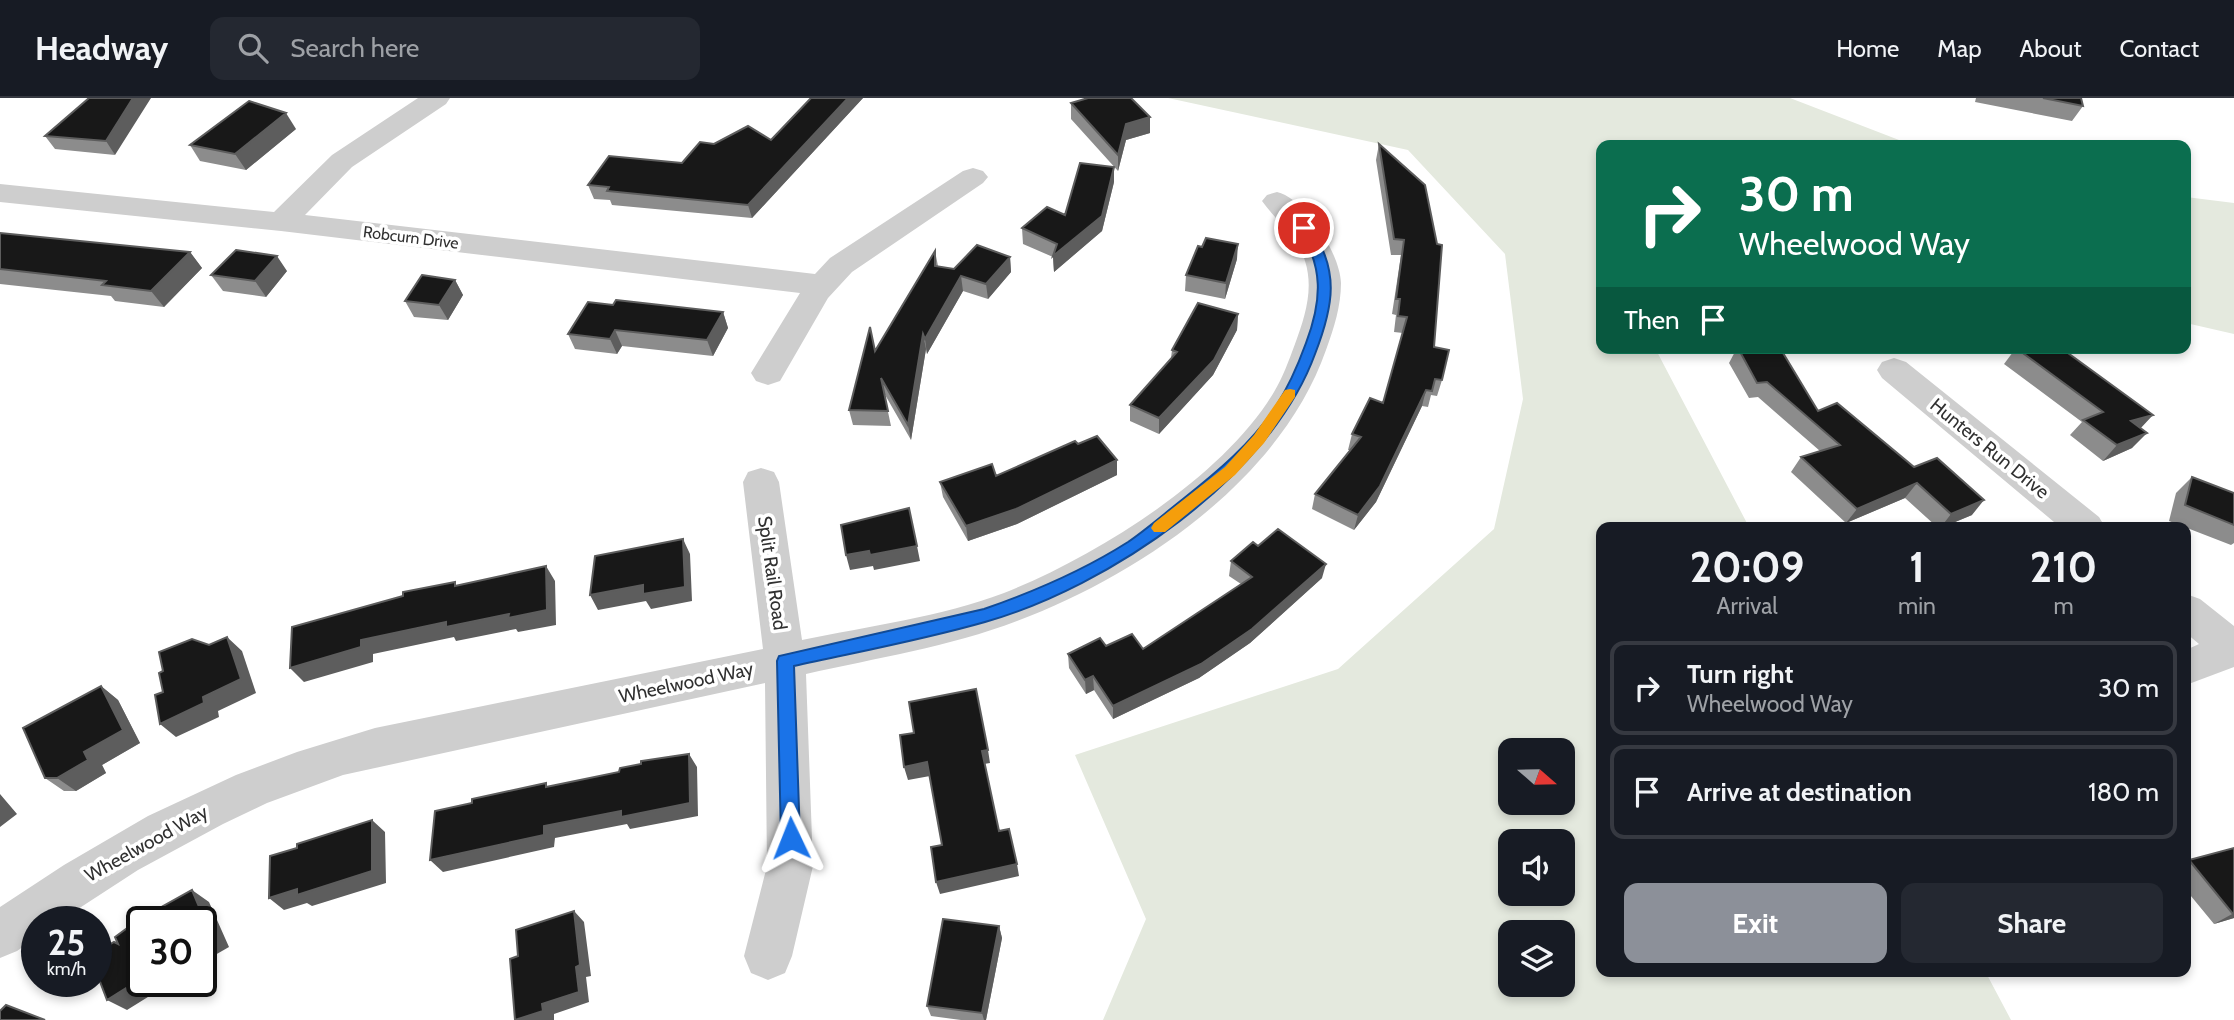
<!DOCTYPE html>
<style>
body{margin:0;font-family:Cabin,sans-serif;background:#242831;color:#f1f3f6;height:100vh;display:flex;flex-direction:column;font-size:26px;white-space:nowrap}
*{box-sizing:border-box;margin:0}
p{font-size:23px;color:#9ea1a6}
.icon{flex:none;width:38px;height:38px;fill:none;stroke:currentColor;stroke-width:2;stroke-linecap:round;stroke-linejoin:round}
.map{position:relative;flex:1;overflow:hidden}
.sheet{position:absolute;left:1596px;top:424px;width:595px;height:455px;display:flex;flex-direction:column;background:#171b24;border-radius:14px;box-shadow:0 4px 10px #0003}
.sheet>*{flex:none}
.banner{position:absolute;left:1596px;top:42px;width:595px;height:214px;border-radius:14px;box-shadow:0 4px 10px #0003;background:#0b6e4f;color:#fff;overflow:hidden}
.needle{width:46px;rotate:110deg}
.fabs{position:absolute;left:1498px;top:640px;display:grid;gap:14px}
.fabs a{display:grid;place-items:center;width:77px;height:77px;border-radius:14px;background:#171b24;box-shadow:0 4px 10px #0003;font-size:35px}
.speed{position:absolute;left:21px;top:808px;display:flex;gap:14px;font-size:35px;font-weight:700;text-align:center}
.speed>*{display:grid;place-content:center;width:91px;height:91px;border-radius:50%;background:#171b24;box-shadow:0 4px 10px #0003;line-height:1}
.speed small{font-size:18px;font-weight:400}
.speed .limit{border:4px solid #111;border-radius:10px;background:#fff;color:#111}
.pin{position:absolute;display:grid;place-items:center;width:60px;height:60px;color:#fff;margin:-30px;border:4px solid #fff;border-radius:50%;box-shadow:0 2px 7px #0007}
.me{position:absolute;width:77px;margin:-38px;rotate:358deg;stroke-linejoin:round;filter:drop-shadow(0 0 5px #0008)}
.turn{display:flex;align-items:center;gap:24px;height:147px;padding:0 28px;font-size:32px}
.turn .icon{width:91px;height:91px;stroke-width:2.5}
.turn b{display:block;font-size:49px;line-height:60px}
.then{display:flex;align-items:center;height:66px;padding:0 28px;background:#0003;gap:14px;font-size:26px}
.eta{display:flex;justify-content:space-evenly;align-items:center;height:119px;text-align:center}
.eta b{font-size:42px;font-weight:700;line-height:49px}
.primary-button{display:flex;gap:14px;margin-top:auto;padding:14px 28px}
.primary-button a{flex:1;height:80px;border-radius:14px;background:#8c9099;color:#fff;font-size:28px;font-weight:700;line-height:80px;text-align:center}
.primary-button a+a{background:#242831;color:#f1f3f6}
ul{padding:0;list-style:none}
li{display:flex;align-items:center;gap:21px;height:94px;margin:0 14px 10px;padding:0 14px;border:4px solid #363941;border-radius:14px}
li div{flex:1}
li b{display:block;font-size:26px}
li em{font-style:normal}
header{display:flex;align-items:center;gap:42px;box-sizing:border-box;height:98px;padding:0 35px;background:#171b24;border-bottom:2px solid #363941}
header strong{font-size:33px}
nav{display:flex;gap:38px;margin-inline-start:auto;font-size:24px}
.search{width:490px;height:63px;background:#242831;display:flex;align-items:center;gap:18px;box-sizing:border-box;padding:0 24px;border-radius:14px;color:#9ea1a6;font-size:26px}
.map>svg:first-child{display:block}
.green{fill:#e4e9de;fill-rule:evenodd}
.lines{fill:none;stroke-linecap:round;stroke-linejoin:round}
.minor{fill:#cecece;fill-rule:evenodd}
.wall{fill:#8c8c8c}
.shaded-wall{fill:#5d5d5d}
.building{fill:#181818;stroke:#5d5d5d;stroke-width:2}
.route{fill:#1a73e8;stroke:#114b97;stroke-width:2}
.slow{fill:#f59e0b}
.labels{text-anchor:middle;stroke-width:7;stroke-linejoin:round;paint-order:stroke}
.far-street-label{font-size:16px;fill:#313131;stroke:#fff}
.street-label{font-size:19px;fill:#313131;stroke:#fff}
</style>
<header>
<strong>Headway</strong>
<div class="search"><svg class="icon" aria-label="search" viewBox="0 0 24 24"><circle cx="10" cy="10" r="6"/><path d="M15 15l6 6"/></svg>Search here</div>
<nav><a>Home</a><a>Map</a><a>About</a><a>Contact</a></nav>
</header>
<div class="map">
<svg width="2234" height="922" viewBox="0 0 2234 922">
<rect width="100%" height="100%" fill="#fff"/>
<path class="green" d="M1168,0H1790L1912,47H1601V250H1655L1749,429H1601V873H1985L2011,922H1103L1146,821L1075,657L1338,571L1494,431L1523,301L1505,156L1408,52ZM1510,653H1563V705H1510ZM1510,744H1563V796H1510ZM1510,835H1563V887H1510Z
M2186,99L2234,105V236L2186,225Z"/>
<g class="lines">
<path class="minor" d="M418,0H450L446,6L352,69L305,117L815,176L830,160L963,73L973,70L983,73L988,79L983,85L852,174L828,200L780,283L768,287L756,283L751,275L800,195L281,133L0,104V86L274,114L332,57Z
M1277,94C1306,101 1340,156 1341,185C1341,208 1334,230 1326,252C1281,381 1140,477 1017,523C949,549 876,560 806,576L813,768L792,858L785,875L768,882L751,875L744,858L767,768L765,585L343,677L267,705L223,726L138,772L58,824H37V839L17,853L0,860V809L64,767L148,718L236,677L297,654L375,630L763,551L743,384L748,374L761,370L774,374L779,384L802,542C869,528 941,519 1004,495C1095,459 1223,380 1274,294C1283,279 1289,262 1295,246C1305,219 1314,191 1305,163C1298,138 1276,123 1262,103L1267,97Z
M1894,260L1906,264L2099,419L2105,429H2060L1882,280L1877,272L1882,264Z
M2186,496L2200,501L2234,528V569L2186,587V552L2199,546L2186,535Z"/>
</g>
<path class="wall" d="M89,0L115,57L55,51L45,38Z
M811,0H863L752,120L612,107L610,102L594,101L588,87L682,65L714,46L771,42Z
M1976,0H2081L2083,8L2072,23L1975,4Z
M1071,5L1150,19V35L1126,42L1118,73L1071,21Z
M296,31L246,72L200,63L190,47Z
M1379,46L1434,249L1442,282L1437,298L1431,297L1428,309L1422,308L1376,404L1354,432L1312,411L1315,396L1350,352H1348L1352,336L1383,305L1403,235L1394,234L1396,217L1392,216L1401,157H1391L1376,62Z
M1114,84L1102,133L1054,174L1053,159L1023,146L1022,130L1065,117Z
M0,135L190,154L202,170L164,209L115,203L111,198L0,186Z
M935,153L938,168L954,171L1010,159L1011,174L988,201L963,193L927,256L926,251L911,342L884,295L891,328L853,327L849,312L875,253Z
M1237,161L1225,201L1185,193L1186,177Z
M287,173L266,199L223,193L211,177Z
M455,182L463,197L448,222L414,219L405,203Z
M613,207L723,214L728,230L713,258L622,248L617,256L575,251L568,236Z
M1238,216L1237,232L1213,277L1159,336L1130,323V307L1171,260L1172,252Z
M1737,250H1780L1818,313L1972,417L1943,429H1937L1905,400L1846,425L1791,374L1801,359L1820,353L1758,299L1749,300L1729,265Z
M2016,250L2140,330L2132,350L2103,363L2070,337L2082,324L2004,266Z
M1078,346L1117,377L1017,426L968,443L943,399L940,384L996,378Z
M2192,379L2234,395V445L2231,447L2169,423L2176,395Z
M1258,448L1322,480L1250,545L1199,580L1113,621L1094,592L1086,596L1069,570L1068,556L1106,548L1143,551L1241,486L1229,478L1231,463Z
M101,588L118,602L140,645L102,667L106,675L76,693H64L45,680Z
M2234,750V820L2214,826L2186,792V764Z
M999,828L1002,840L986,922H961L931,918L927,908Z"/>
<path class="shaded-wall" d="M133,0H151L115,57L106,43Z
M848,0H863L752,120L748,107Z
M286,15L296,31L246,72L235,56Z
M1150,19V35L1126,42L1118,73V57L1126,26Z
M1114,69V84L1102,133L1054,174L1053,158Z
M1238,146L1237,161L1225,201L1226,185Z
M190,154L202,170L164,209L151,193Z
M277,158L287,173L266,199L255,183Z
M1010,159L1011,174L988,201L986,186Z
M961,178L963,193L927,256L925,241Z
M455,182L463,197L448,222L439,207Z
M723,214L728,230L713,258L707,242Z
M1238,216L1237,232L1213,277L1159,336V320Z
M615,232L622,248L617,256L610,241Z
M923,236L926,251L911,342L908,327Z
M1426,292L1422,308L1376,404L1354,432L1358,417Z
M2153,317L2139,332L2131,323Z
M2147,335L2132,350L2103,363L2117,347Z
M1117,362V377L1017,426L968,443L966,428Z
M1917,385L1905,400L1846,425L1857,411Z
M1984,402L1972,417L1943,429H1941L1951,416Z
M683,441L690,456L692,503L651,511L646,503L598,512L590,497Z
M917,448L920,463L874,472L873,468L850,472L846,457L869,453Z
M1326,466L1322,480L1250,545L1199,580L1113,621V608Z
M546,468L555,483L556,527L518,534L516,531L456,543L454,539L373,556V564L304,584L290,570L361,542L446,524Z
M227,539L242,553L256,595L218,613L219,619L176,639L160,626L203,599Z
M1093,578L1094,592L1086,596L1085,582Z
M101,588L118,602L140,645L102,667L106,675L76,693L57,680L84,654Z
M988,652L990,665L984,666L982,653Z
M689,656L697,669L698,718L630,731L627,726L555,740L554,749L443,774L430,762L544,728Z
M927,664L930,678L908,682L904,669Z
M0,696L17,716L0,729Z
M372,722L385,734L386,785L312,808L307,805L284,812L269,800Z
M1017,766L1019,778L940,796L936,784Z
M192,792L209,804L229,849L201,865V844Z
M574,813L584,824L591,878L586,879L589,904L554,916V922H515L542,906L576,869Z
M2234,815V820L2214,826Z
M999,828L1002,840L986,922H984L982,915Z
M142,880V884H172L127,912L107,902Z"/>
<path class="building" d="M89,0H133L106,43L45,38Z
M811,0H848L748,107L607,93L609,89L588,87L609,58L682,65L700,44L714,46L748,28L771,42Z
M1088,0H1131L1150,19L1126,26L1118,57L1071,5Z
M2043,0H2081L2083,8Z
M249,3L286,15L235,56L190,47Z
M1379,46L1425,87L1437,146L1442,147L1434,249L1449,252L1442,282L1435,281L1432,293L1426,292L1380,388L1358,417L1315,396L1361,339L1352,336L1370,300L1383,305L1407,219L1398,218L1400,201H1396L1404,142L1394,141Z
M1080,65L1114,69L1102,118L1053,158L1057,146L1022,130L1047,109L1065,117Z
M0,135L190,154L151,193L102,187L106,183L0,171Z
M1206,140L1238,146L1226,185L1186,177L1198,148L1202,149Z
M977,147L1010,159L986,186L961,178L925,241L923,236L908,327L881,280L888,313L849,312L870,229L875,253L935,153V168L954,171Z
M236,152L277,158L255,183L211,177Z
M422,177L455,182L439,207L405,203Z
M616,202L723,214L707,242L615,232L610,241L568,236L588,204L613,207Z
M1198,205L1238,216L1214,262L1159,320L1130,307L1177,254L1172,252Z
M1738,250H1780L1818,313L1837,305L1914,369L1937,360L1984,402L1951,416L1917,385L1857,411L1801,359L1840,347L1767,284L1757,285Z
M2016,250H2061L2153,317L2131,323L2147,335L2117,347L2083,322L2103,314Z
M1097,338L1117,362L1016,411L966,428L940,384L992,366L996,378L1075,343L1078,346Z
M2192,379L2234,395V427L2185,407Z
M909,410L917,448L870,457L869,453L846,457L841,427Z
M1278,431L1326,466L1252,531L1201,566L1113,608L1093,578L1085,582L1068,556L1100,540L1106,548L1132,536L1143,551L1252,479L1231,463L1253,444L1258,448Z
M683,441L685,489L643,496V487L590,497L595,458Z
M546,468L547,512L508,520L509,516L446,529V524L361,542V549L290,570L292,529L403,498V494L455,484V488Z
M227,539L241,581L203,599L204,605L160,626L155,597L163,594L159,575L163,573L159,554L192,541L209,547Z
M101,588L123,632L84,654L88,662L57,680H45L23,630Z
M976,591L988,652L982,653L999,733L1009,731L1017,766L936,784L931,749L942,747L927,664L904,669L900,637L914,635L909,604Z
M689,656L690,705L621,719V713L544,728V737L430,762L435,713L472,705V701L546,685V689L619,674L620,670L641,666V663Z
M372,722V773L297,797V791L269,800L270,758L297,750V746Z
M2234,750V815L2233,816L2189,762Z
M192,792L211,837L201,844V824H142V880L107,902L96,873V855L114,844L118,846L115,839L138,822Z
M574,813L580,867L576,869L579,894L542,906L543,913L515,922L510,861L518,858L516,832Z
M943,821L999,828L982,915L927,908Z
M6,907L45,922H0V913Z"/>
<path class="route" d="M1304,126L1309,127C1340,172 1334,207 1315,256C1270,380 1108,489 985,524C922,542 857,554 794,568L800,740L797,746L791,749L784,746L781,740L777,563L779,558L984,511C1033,494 1084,472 1128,444C1147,431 1165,415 1183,401C1217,374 1252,345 1276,308C1289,288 1298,267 1306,245C1322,203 1324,168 1298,130Z"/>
<path class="slow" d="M1290,291L1295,292V299L1264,345L1235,377L1165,434H1154L1151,430L1154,425L1225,369L1254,337L1285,292Z"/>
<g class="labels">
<g class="far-street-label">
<text transform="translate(411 139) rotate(7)" y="6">Robcurn Drive</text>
</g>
<g class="street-label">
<text transform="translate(1990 350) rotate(39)" y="7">Hunters Run Drive</text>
<text transform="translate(773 475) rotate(82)" y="7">Split Rail Road</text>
<text transform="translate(686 584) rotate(-12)" y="7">Wheelwood Way</text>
<text transform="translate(146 745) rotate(-29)" y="7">Wheelwood Way</text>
</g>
</g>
</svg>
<div class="fabs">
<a><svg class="needle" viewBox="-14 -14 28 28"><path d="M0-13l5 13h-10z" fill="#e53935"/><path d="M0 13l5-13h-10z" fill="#9ea1a6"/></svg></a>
<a><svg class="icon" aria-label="sound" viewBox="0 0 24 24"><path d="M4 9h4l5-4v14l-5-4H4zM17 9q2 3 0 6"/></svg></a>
<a><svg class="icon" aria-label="layers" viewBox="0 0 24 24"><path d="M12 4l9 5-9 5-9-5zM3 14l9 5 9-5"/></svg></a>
</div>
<div class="speed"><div>25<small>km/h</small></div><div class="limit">30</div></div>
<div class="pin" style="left:1304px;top:130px;background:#d93025"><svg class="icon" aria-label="arrive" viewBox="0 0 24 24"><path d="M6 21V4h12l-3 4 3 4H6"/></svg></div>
<svg class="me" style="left:791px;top:740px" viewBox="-20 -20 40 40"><path d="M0-17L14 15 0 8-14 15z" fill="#1a73e8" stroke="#fff" stroke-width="4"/></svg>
<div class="banner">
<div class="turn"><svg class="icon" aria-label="right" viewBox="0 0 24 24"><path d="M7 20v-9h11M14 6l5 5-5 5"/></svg><div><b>30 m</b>Wheelwood Way</div></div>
<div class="then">Then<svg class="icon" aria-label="arrive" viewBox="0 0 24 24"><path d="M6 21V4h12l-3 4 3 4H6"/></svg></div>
</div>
<section class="sheet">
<div class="eta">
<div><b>20:09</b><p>Arrival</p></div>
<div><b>1</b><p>min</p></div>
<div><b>210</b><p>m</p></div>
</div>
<ul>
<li><svg class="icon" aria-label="right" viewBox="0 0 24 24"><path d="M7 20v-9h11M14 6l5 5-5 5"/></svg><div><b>Turn right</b><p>Wheelwood Way</p></div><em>30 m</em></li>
<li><svg class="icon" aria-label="arrive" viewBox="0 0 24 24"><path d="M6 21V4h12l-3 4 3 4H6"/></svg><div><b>Arrive at destination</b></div><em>180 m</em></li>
</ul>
<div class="primary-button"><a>Exit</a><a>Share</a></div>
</section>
</div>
